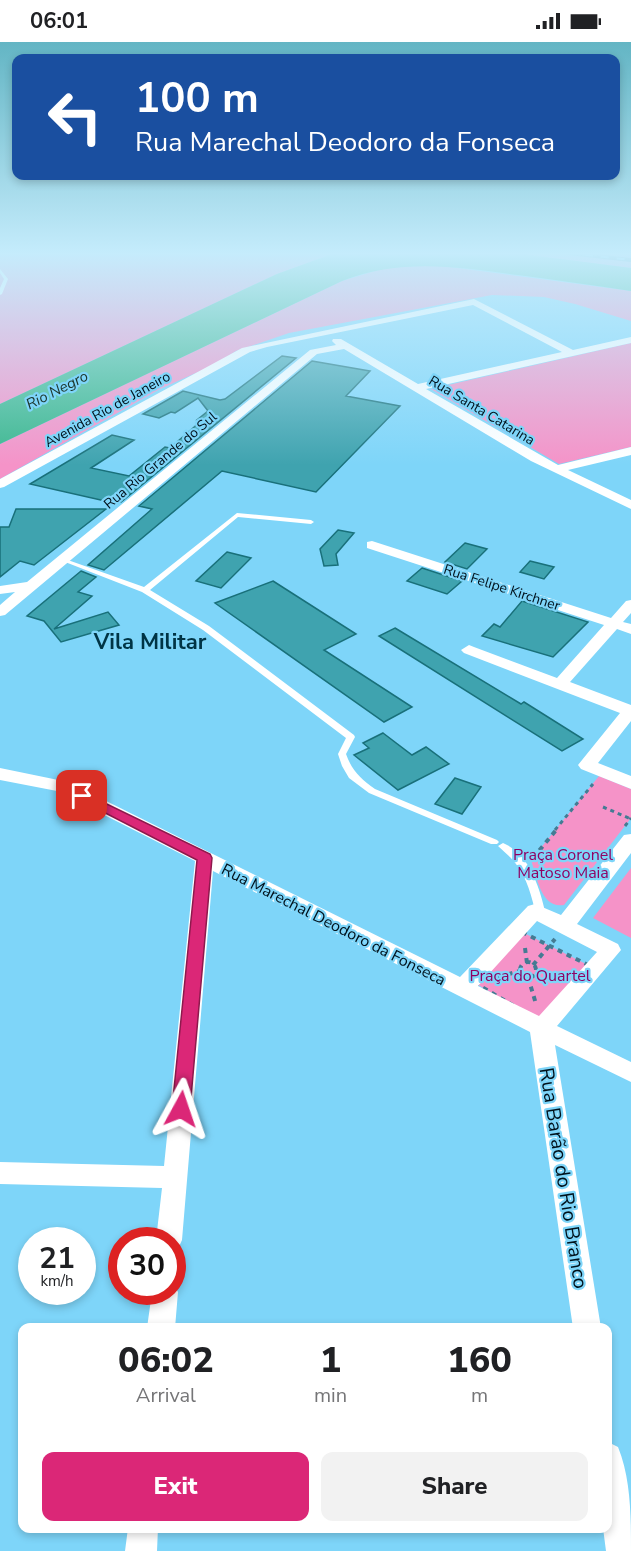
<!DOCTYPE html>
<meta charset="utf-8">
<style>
body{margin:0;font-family:"Nunito Sans",sans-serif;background:#f2f2f2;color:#202124;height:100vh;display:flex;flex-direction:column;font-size:22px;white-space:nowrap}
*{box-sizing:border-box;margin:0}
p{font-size:20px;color:#757577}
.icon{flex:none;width:33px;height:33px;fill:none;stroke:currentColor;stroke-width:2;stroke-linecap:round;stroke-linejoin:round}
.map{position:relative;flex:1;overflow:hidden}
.side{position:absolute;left:18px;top:1281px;width:594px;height:210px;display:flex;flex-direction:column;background:#fff;border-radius:12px;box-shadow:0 3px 9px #0003}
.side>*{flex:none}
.banner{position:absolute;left:12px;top:12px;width:608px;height:126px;border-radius:12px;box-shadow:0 3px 9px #0003;background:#1a4fa0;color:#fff;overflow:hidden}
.speed{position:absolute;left:18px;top:1185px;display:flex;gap:12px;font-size:30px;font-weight:700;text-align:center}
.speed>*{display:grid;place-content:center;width:78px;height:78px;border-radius:50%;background:#fff;box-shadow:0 3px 9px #0003;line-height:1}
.speed small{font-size:15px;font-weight:400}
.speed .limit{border:9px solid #d22;background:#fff;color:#111}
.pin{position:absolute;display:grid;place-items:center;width:51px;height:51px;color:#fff;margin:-26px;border-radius:12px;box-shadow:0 3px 9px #0006}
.me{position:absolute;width:66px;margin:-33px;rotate:5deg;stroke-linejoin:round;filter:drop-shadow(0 0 4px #0008)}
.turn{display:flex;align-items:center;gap:21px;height:126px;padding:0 24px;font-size:27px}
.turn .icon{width:78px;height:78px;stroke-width:2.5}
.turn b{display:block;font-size:42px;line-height:51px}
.eta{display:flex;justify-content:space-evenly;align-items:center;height:102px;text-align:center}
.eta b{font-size:36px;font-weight:800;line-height:42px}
.button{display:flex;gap:12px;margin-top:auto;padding:12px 24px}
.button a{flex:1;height:69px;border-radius:12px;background:#db2777;color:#fff;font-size:24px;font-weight:800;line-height:69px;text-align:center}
.button a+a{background:#f2f2f2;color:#202124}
.status{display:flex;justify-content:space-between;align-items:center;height:42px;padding:0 30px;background:#fff;direction:ltr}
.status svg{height:16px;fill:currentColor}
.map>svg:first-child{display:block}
.green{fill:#f593c8}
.water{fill:#3cb68e}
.building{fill:#3fa3af;stroke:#19707a;stroke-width:1.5}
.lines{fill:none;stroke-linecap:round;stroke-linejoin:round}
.path-far1{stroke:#447b93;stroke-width:3;stroke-dasharray:4 4;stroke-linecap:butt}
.path{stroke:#447b93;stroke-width:4;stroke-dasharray:5 5;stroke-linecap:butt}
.lane{fill:#fff;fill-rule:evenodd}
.street{fill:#fff;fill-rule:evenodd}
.rail-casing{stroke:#2e596d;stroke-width:4}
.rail{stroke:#7ed5f9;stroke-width:2;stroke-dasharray:8;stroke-linecap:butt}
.route{fill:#db2777;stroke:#8e194d;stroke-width:1.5}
.labels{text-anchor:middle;stroke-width:4.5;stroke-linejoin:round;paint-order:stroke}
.far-street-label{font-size:14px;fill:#00111b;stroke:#7ed5f9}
.far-water-label{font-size:15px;font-style:italic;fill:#1c352b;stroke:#7ed5f9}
.park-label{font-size:16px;fill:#900063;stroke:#7ed5f9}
.street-label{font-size:16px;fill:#00111b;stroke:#7ed5f9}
.near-street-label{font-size:20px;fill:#00111b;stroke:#7ed5f9}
.district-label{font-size:22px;font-weight:bold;fill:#003445;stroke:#7ed5f9}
</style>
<div class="status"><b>06:01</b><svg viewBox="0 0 49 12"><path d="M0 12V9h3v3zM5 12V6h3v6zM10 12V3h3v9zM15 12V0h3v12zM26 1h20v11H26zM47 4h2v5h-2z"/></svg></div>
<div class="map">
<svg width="631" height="1509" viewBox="0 0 631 1509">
<rect width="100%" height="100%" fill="#7ed5f9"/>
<path class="green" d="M0,211H335L277,232L0,362Z
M514,211H631V226L520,212Z
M435,223L631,249V279L575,262L544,255L492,253L289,291L236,309L216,322L160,347L0,437V402L342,239L385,226Z
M631,301V405L559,422L431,347Z
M599,734L631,747V776L564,863C541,867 537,835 531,818Z
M631,826V896L593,876Z
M522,890L588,923L541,980L475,941Z"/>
<path class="water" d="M335,211H514L631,226V249C593,243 555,238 518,233C458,225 400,216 342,239L0,402V362L277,232Z"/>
<path class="building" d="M282,314L296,316L121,460L114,461L30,442L112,393L134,398L91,426L129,434L165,405L170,406L201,379L197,378L208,369L198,356L175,371L171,370L159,376L143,372L183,349L220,358L225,357Z
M312,319L370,329L346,354L400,364L316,450L222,429L104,528L88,523L152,467L139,464Z
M16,467H106L34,523L20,519L0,535V485H9Z
M338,488L354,491L336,512L338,523L324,524L320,507Z
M465,501L487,507L467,527L445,520Z
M227,510L251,516L221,546L196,539Z
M530,519L554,525L544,537L520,530Z
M422,526L462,539L447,552L407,539Z
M81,529L96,535L78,550L92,554L54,587L108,570L119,583L61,600L44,579L27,574Z
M273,539L356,592L324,608L412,665L384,680L215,561Z
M522,559L588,580L553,615L482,594L494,582L500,585Z
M395,586L521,662L524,660L583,697L562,709L379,594Z
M383,691L412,713L426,705L449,722L398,748L354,713L369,706L363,701Z
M455,736L481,745L462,772L435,762Z"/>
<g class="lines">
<path class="path-far1" d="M603,765L631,777
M625,784L631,776
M555,788L593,742"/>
<path class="path" d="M533,816L557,787
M522,890L588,923L541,980L475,941Z
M525,906L527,921
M520 928a8 8 0 1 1 16 0a8 8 0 1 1-16 0Z
M533,923L555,897
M498,935L520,929
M528,935L536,962"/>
<path class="lane" d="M0,227L8,237L2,252L0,253V246L4,237L0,231Z
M237,471L311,478L314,480L311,482L238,475L150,548L209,584L354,693L355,695L346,712C352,729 361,737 375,747L497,798L499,800L497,802H491L369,751L349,736L342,724L338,712L346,696L203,588L142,550L60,518L61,517H65L144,545Z
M503,801C530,812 540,847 546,873L545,876H537L536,873C532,855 527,836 516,822C511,815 504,810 498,804Z"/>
<path class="street" d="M474,257L573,308L631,295V301L426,347L558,423L631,405V413L568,428L631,458V467L531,419L344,307L317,312L5,573L0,574V563L15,550L0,552V544L27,540L310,308L336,303L332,299L333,297H341L418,342L562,310L473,263L267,305L250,310L4,445L0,446V437L242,306Z
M372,499L611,576L626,559L631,558V571L623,580L631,582V592L617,587L570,640L631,663V679L598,721L631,734V747L581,727L578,723L620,671L464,611L461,608L469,603L474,605L557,636L604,583L367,506V500Z
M0,726L68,740L460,935L528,864L535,862L561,873L624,793L631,792V811L577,882L618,902L621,908L557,984L631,1020V1040L555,1003L601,1286H573L530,990L213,829L182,1198L178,1207L172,1209V1198H156L162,1146L0,1142V1120L164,1124L195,819L57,749L0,738ZM537,879L597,910L539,974L478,944Z
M172,1240L178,1250L175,1286H147L152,1250H172Z
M608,1400L618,1405C631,1437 631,1475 631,1509H606L603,1486H608Z
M128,1486H158L157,1509H125Z"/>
<g class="rail-casing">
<path id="rail" d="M569,211L631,218"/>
</g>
<use href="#rail" class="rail"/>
</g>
<linearGradient id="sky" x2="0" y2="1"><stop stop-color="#63b5c4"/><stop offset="0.5" stop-color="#c5ecfc"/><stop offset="1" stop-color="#c5ecfc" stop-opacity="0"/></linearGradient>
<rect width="631" height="423" fill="url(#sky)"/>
<path class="route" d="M82,750L210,812L212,816L190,1067L188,1072L181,1074L175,1072L172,1067L197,818L78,757V751Z"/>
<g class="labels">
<g class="far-street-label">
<text transform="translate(107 367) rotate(-29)" y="5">Avenida Rio de Janeiro</text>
<text transform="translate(482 368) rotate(31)" y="5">Rua Santa Catarina</text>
<text transform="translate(160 418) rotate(-40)" y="5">Rua Rio Grande do Sul</text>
<text transform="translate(502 545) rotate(18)" y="5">Rua Felipe Kirchner</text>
</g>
<g class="far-water-label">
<text transform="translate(57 348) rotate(-27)" y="5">Rio Negro</text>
</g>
<g class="park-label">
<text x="563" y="818">Praça Coronel<tspan x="563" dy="18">Matoso Maia</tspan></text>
<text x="530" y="939">Praça do Quartel</text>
</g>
<g class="street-label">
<text transform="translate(334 882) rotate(27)" y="6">Rua Marechal Deodoro da Fonseca</text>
</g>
<g class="near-street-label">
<text transform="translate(564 1136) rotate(81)" y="7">Rua Barão do Rio Branco</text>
</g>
<g class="district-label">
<text x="150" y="607">Vila Militar</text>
</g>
</g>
</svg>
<div class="speed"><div>21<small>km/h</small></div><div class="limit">30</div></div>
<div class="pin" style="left:82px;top:754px;background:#d93025"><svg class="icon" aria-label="arrive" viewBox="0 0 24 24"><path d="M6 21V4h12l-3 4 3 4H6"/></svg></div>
<svg class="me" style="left:181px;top:1067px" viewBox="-20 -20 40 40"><path d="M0-17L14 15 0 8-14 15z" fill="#db2777" stroke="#fff" stroke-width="4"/></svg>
<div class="banner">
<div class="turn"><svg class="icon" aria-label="left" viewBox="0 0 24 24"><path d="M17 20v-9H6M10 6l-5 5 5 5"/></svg><div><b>100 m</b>Rua Marechal Deodoro da Fonseca</div></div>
</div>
<section class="side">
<div class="eta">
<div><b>06:02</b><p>Arrival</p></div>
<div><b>1</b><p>min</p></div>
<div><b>160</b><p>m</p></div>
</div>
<div class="button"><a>Exit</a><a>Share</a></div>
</section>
</div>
